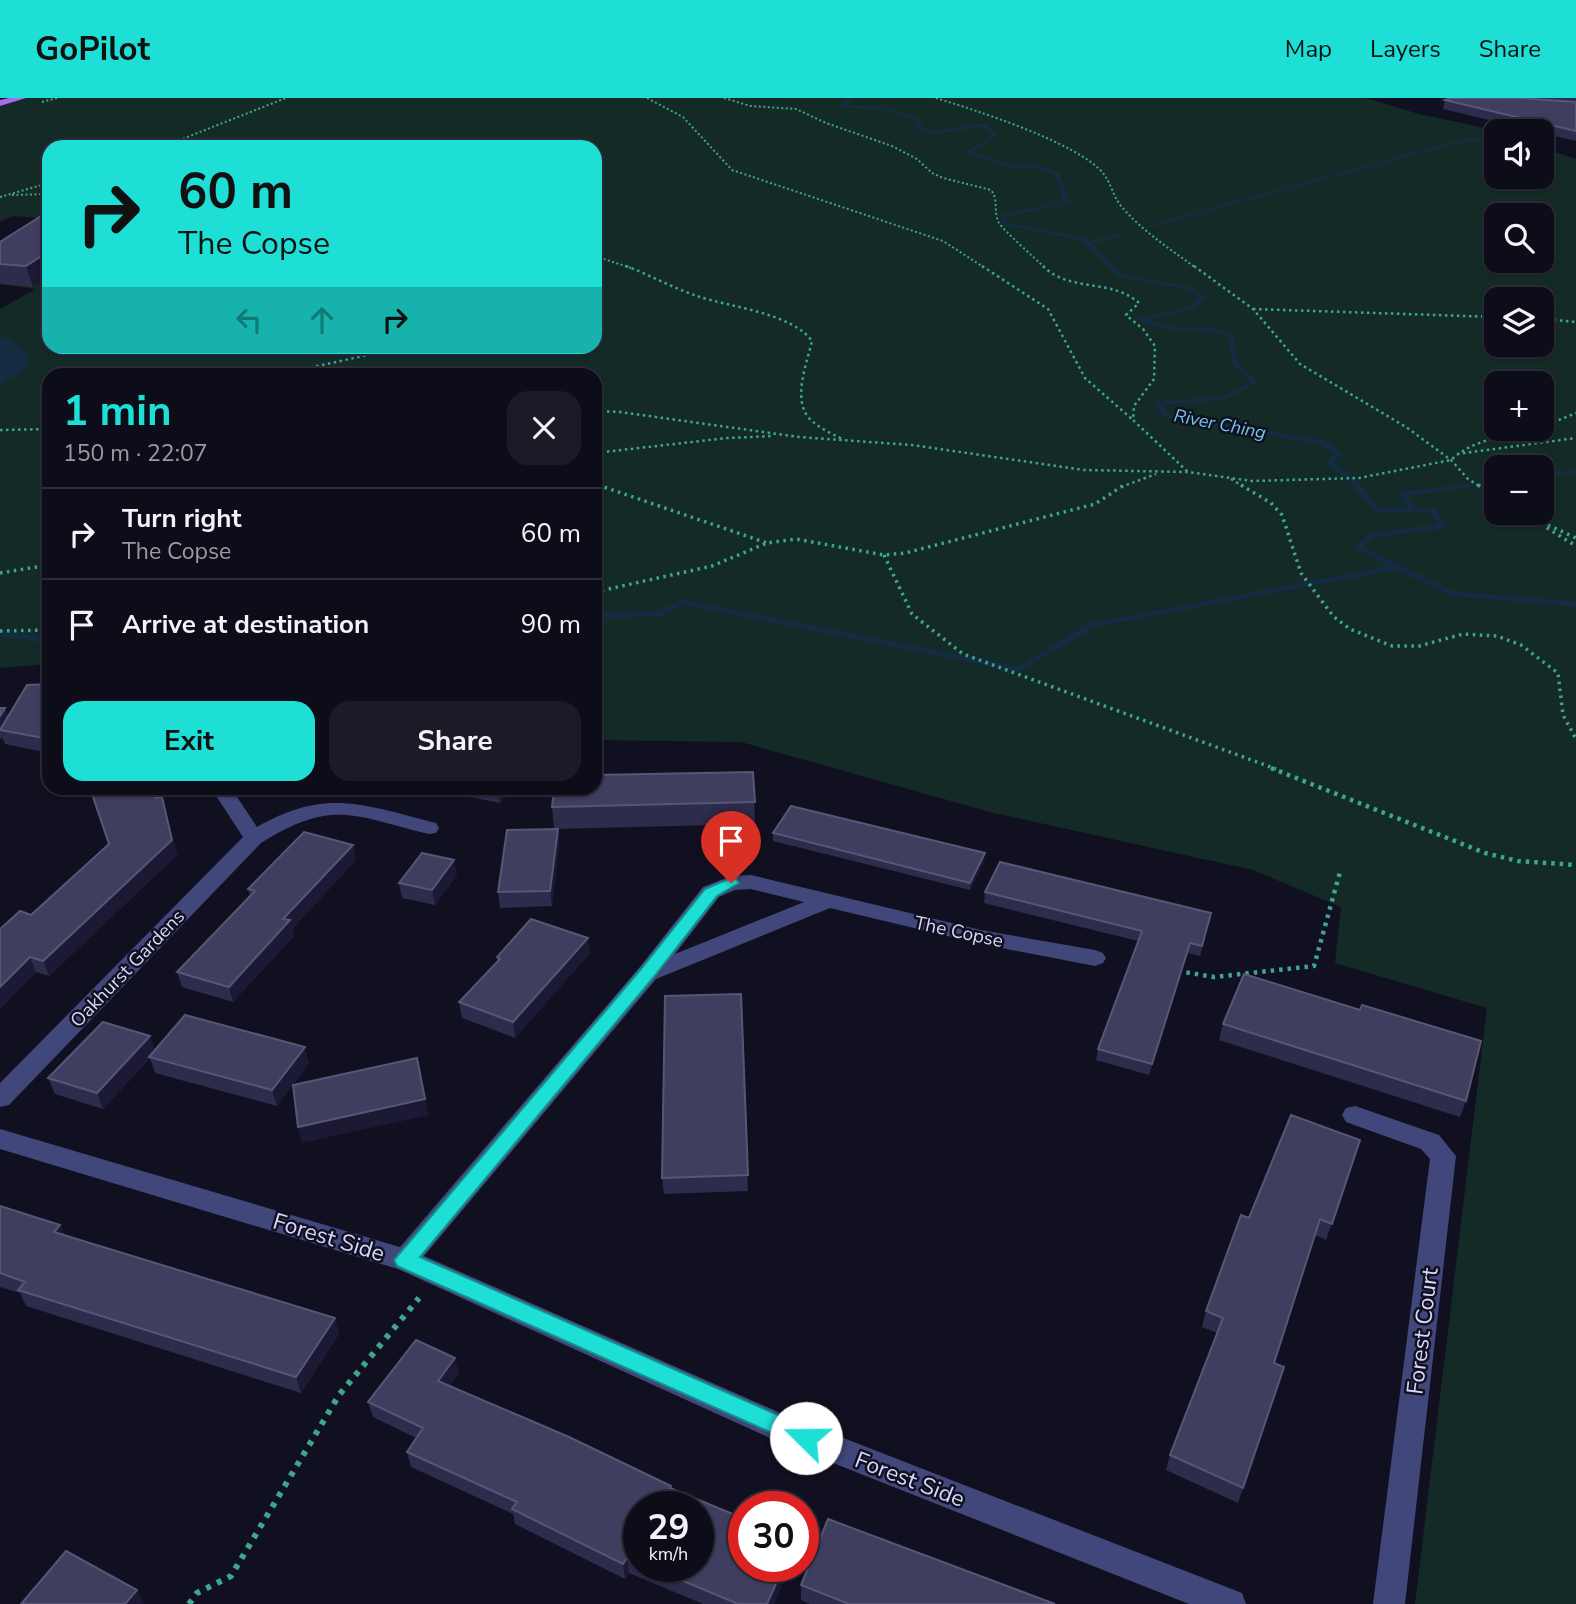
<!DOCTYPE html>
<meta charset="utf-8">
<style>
body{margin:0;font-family:"Nunito Sans",sans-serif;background:#1b1a26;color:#f1f3f6;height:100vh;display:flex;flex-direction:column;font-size:26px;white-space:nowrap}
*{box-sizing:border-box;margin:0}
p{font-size:23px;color:#9a9ba2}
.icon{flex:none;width:38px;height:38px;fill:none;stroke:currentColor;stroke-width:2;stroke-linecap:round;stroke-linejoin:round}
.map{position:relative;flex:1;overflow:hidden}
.panel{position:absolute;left:42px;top:270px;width:560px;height:427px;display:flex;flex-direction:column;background:#0d0c19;border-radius:21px;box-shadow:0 2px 5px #0004,0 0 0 2px #2d2c38}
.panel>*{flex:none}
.guide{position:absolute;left:42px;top:42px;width:560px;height:214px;border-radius:21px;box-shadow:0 2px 5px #0004,0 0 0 2px #2d2c38;background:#1ddfd6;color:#111;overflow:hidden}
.tools{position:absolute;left:1484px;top:21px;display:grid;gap:14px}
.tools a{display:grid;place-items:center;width:70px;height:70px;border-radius:14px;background:#0d0c19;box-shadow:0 2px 5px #0004,0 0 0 2px #2d2c38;font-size:35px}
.speed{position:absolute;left:623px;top:1393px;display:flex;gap:14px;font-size:35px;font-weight:700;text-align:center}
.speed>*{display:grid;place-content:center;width:91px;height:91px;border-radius:50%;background:#0d0c19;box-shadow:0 2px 5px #0004,0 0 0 2px #2d2c38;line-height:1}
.speed small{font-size:18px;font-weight:400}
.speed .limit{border:10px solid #d22;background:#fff;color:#111}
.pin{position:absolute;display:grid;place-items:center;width:60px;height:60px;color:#fff;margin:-72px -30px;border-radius:50% 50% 50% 0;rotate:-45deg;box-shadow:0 0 7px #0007}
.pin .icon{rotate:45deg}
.me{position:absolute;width:77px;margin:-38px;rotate:292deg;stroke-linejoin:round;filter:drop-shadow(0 0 5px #0008)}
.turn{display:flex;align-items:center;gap:24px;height:147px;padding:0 21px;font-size:32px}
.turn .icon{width:91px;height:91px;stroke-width:2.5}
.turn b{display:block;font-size:49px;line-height:60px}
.lanes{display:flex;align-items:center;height:66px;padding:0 21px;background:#0003;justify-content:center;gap:35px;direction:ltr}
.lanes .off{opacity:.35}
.round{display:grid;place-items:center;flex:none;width:74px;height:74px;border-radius:21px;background:#1b1a26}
.headline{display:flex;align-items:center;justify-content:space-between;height:119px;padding:0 21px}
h1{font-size:42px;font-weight:700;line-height:52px;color:#1ddfd6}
.button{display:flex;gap:14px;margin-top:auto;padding:14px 21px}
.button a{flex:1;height:80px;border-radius:21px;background:#1ddfd6;color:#111;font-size:28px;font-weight:700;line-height:80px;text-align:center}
.button a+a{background:#1b1a26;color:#f1f3f6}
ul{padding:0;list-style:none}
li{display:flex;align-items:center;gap:21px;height:91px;padding:0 21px;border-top:2px solid #2d2c38}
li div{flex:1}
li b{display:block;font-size:26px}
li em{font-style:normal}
header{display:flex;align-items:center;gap:42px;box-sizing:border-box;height:98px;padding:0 35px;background:#1ddfd6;color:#111}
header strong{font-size:33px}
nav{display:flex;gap:38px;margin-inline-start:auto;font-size:24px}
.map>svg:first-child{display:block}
.green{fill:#142a26;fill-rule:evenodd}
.water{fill:#142c41}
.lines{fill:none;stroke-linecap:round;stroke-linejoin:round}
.stream{fill:#142c41;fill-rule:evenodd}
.path-far4{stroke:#3ea690;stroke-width:2;stroke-dasharray:2 2.5;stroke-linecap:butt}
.path-far3{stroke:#3ea690;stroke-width:2.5;stroke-dasharray:2.5 3.5;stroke-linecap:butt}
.path-far2{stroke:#3ea690;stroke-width:3.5;stroke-dasharray:2.5 4.5;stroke-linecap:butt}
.path-far1{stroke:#3ea690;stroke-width:4.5;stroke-dasharray:3.5 5;stroke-linecap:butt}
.path{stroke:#3ea690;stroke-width:6;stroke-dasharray:5 7;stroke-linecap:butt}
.minor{fill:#41477a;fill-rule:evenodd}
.major{fill:#a86aec;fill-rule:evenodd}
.wall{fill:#2e2c4c;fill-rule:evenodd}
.shaded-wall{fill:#1b1933}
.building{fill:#403e5f;stroke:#575677;stroke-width:2}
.route{fill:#1ddfd6;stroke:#13918b;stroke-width:2}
.labels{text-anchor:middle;stroke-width:5;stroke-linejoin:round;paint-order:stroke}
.far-water-label{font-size:18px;font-style:italic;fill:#71c6ed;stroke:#111021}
.street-label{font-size:19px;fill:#d6d7fa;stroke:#111021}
.near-street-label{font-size:23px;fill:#d6d7fa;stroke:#111021}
</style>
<header>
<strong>GoPilot</strong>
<nav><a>Map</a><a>Layers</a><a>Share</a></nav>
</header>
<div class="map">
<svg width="1576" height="1506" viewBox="0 0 1576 1506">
<rect width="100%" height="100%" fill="#111021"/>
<path class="green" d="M24,0H1366L1419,16L1499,33H1496V79H1542V50L1576,61V1506H1415L1487,910L1335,865L1341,809L1253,772L990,714L741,644L595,642V276H49V566L0,570V211L36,191L0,186V156L49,128V248H595V49H49V121L13,118L0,124V6ZM1496,117H1542V163H1496ZM1496,201H1542V247H1496ZM1496,285H1542V331H1496ZM1496,369H1542V415H1496Z"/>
<path class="water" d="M0,239L11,242L30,258L22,273L0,287Z"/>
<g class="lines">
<path class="stream" d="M848,0H853L846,7L888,10L919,21L924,32L938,33L985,25L997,38L972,54L1014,67L1036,66L1059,75L1070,104L1006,119L1007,125L1085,140L1089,143L1122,135V137L1092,146L1123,177L1191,189L1205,199V201L1192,211L1147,221L1172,229H1208L1233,235L1238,265L1258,284L1224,302L1163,307L1169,316L1327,343L1342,356L1334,365L1352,376L1380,410H1407L1399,396L1400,394L1473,385L1474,387L1470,389L1408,398L1415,410H1435L1447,428L1446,430L1373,440L1363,449L1454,493L1576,503V509L1452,498L1396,472L1095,529L1019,574L682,507L664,518L595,521V515L662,512L681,501L1018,568L1089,525L1389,468L1354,450L1368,436L1438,426L1430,414H1375L1346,380L1327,368L1326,366L1334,356L1322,347L1164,320L1155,305L1156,304L1223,298L1251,284L1232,266L1228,237C1196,230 1166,237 1136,221L1188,209L1199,200L1187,191L1119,179L1083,143L1003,127L1001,117L1064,103L1055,77L1035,70L1014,71L966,55V53L992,38L982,28C971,30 927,40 920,33C917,31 917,26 915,23L887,12L840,9Z
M1496,37V39L1450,47L1150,129L1145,128L1448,45Z
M1576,371V375L1542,380V376Z
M1496,382V386L1482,387L1478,385L1482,383Z
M0,532L49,540V546L0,538Z"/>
<path class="path-far4" d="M647,0L683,19L732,72L943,143L985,170
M724,0L750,8L796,11L826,25L892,48L917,61L932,75L943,80L991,92C999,102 993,114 999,125C1003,132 1036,161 1045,170
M936,0C975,12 1078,45 1103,75C1111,85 1113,98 1121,108C1142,133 1170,151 1196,170
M42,4L57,0
M162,49L286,0
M12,97L49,96
M0,99L49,85
M595,158L631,170"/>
<path class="path-far3" d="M626,168C650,177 673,190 697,198C729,209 792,215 812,243C807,265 791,304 811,322C820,331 833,336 844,342
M982,168L1048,211L1085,280L1133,322
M1043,168C1070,195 1111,180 1139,205L1126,217L1143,231L1155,248L1154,281L1134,308L1133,322L1188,374
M1194,168L1253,211L1300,266L1406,329L1451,362L1468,381L1481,389
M1253,211L1496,219
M1542,221L1576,224
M281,276L409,248
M595,313L620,314L799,339L912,347L1084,372L1188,374L1252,383L1359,380L1451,362C1476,339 1508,339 1539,331
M1542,329L1576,315
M0,332L49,331
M595,355L727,340L773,338
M1457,356L1576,340
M1231,381L1244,389
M595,386L603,389
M1121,389L1156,376"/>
<path class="path-far2" d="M598,387L767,445
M1241,387L1271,405L1282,417L1301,475L1333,518L1350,531L1392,548H1419L1463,536L1497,538L1521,547L1558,575L1563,617L1576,641
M1478,387L1496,398
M1523,415L1576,448
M1548,427L1576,440
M884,457L912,516L963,556L1276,671
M0,475L49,467
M595,494L712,468L767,445L796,441L884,457L905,455L1095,406L1124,387
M0,533L49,532"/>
<path class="path-far1" d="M1271,670L1485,755L1518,763L1576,767
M1178,873L1214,879L1314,868L1340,774"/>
<path class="path" d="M189,1506L197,1495L231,1478L339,1297L419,1200"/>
<path class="minor" d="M211,690H231L257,729C326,689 365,707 436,725L439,730L436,735L429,736C354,718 333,700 261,745L9,1007L0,1009V985L243,739Z
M751,777L981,832L1095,852L1103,855L1106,860L1103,865L1095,868L981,846L830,810L656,881L424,1158L792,1320L1242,1495L1246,1506H1189L770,1340L398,1171L0,1051V1031L400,1149L639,870L703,789L731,778ZM751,791L804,804L675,856L719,799L735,792Z
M1355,1008L1439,1037L1456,1058L1405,1506H1373L1430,1061L1421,1051L1346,1024L1342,1017L1346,1010Z"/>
<path class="major" d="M9,0H26L0,8V2Z"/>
</g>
<path class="wall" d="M1442,0H1576V43L1542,35V33H1536L1443,11L1445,2L1447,1Z
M49,113V178L33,189L0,186V166Z
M49,586V655L5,646L2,639L0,642V610H5L8,618Z
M753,674L755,726L554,731L552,709Z
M424,690H512L500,705Z
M162,699L177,757L49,878L36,874L0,911V831L31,817L109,746L155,700Z
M558,731L559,746L552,808L500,810L498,794Z
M773,735L984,763L970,792L773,743Z
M356,762L292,831L294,838L233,904L182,889L177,874L250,798L248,791Z
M457,777L435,807L402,800L399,785Z
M985,794L1211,815L1200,858L1188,855L1149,977L1096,962L1098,951L1138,843L984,805Z
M590,855L515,940L462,920L459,904L497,864V859Z
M741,896L748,1093L664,1096L662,1080Z
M1223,926L1466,1003L1460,1019L1219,942Z
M150,938L155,953L309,965L277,1008L155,975L150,960L103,1011L55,996L48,980Z
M1360,1042L1326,1142L1315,1137L1274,1265L1284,1269L1238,1405L1166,1372L1170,1357L1217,1235L1202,1229L1206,1213L1249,1120Z
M0,1108L60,1127L65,1138L339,1236L301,1295L26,1208L20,1195L0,1189Z
M459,1275L449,1288L671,1391L740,1434L735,1445L785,1480L774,1506H703L629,1475L625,1481L515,1426L513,1416L411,1369L407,1354L416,1340L373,1319L368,1304ZM639,1409L698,1468H639Z
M801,1487L1055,1506H810L801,1502Z"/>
<path class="shaded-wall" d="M49,153V178L33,189L26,168Z
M5,610L10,624L0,632V618Z
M498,690H512L500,705Z
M162,699L177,757L49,878L43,863Z
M558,731L559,746L552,808L550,793Z
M353,747L356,762L292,831L294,838L233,904L229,889L283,821Z
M985,755L984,763L970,792V785Z
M454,762L457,777L435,807L432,792Z
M588,840L590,855L515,940L513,924Z
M1190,845L1188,855L1149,977L1152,966Z
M30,859L36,874L0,911V889Z
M150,938L155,954L103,1011L97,995Z
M305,949L309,965L277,1008L272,992Z
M417,960L429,1017L302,1045L298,1029Z
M60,1127L67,1142L54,1134Z
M335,1220L339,1236L301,1295L296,1279Z
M455,1260L459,1275L442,1298L438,1283Z
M740,1419V1434L729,1457V1442Z
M627,1460L629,1475L625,1481L623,1466Z
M784,1468H785V1480L774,1506H767Z
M137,1492L144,1506H125Z"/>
<path class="building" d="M1451,0H1519L1576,4V33L1445,2Z
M49,113V153L26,168L0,166V144Z
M49,586V641L0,632L27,587Z
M0,610H5L0,618Z
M753,674L755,704L552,709L554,690H595V677Z
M90,690H151L155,700L162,699L172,742L43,863L30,859L0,889V831L20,813L31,817L109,746Z
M791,708L985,755L970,785L773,735Z
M558,731L550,793L498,794L507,732Z
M304,734L353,747L283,821L290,822L229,889L177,874L255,793L248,791Z
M422,755L454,762L432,792L399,785Z
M1000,764L1211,815L1202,848L1190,845L1152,966L1098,951L1142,833L985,794Z
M531,821L588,840L513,924L459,904L500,861L497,859Z
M1244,876L1360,912L1362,907L1481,943L1466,1003L1223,926Z
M741,896L748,1077L662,1080L665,898Z
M185,917L305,949L272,992L149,959Z
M103,924L150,938L97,995L48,980Z
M417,960L425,1001L298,1029L293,987Z
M1291,1017L1360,1042L1332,1126L1320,1121L1274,1265L1284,1269L1243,1390L1170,1357L1223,1220L1206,1213L1241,1117L1249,1120Z
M0,1108L60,1127L54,1134L335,1220L296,1279L18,1192L25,1184L0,1175Z
M416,1242L455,1260L438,1283L569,1339L671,1388L670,1390L740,1419L729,1442L744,1448V1468H784L767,1506H738L648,1468H698V1409H639V1465L627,1460L623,1466L512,1411L517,1404L407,1354L423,1330L368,1304Z
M828,1421L1055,1506H849L801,1487Z
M66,1453L137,1492L125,1506H21Z"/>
<path class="route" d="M731,780L736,781L739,785L717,798L653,880L420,1159L814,1333L817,1340L814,1347L806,1350L397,1168L394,1162L641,871L705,791Z"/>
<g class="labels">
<g class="far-water-label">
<text transform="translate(1220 326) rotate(11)" y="6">River Ching</text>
</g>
<g class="street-label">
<text transform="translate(959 833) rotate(12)" y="7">The Copse</text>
<text transform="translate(127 870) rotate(-46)" y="7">Oakhurst Gardens</text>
</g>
<g class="near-street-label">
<text transform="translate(329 1139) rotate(17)" y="8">Forest Side</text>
<text transform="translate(1422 1233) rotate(-83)" y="8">Forest Court</text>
<text transform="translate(910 1381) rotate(21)" y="8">Forest Side</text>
</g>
</g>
</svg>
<div class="tools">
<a><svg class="icon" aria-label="sound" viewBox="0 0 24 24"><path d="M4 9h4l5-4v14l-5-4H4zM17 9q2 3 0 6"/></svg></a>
<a><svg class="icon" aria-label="search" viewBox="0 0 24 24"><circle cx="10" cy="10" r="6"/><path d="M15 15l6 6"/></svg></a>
<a><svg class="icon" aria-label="layers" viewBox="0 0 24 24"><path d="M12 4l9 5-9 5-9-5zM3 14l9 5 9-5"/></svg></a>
<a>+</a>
<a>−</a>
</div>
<div class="speed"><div>29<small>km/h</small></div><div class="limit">30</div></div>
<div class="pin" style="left:731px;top:785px;background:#d93025"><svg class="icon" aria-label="arrive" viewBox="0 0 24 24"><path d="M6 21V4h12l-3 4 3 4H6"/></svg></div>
<svg class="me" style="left:806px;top:1340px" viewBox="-20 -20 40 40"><circle r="19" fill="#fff"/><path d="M0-13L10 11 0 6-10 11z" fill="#1ddfd6"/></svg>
<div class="guide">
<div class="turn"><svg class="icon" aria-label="right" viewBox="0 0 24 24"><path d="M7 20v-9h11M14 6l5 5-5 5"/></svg><div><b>60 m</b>The Copse</div></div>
<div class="lanes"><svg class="icon off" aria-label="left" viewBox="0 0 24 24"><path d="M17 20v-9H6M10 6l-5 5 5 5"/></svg><svg class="icon off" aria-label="ahead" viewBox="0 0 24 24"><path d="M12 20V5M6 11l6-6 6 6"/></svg><svg class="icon" aria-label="right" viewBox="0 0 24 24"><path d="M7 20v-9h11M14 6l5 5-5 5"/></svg></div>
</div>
<section class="panel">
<div class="headline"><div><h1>1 min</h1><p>150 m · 22:07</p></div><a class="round"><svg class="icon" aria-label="close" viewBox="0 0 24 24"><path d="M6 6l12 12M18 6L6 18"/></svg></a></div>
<ul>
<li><svg class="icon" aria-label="right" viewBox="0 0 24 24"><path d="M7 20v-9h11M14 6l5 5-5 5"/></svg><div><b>Turn right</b><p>The Copse</p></div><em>60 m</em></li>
<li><svg class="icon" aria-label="arrive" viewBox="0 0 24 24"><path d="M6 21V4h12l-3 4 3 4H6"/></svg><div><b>Arrive at destination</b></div><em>90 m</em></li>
</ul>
<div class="button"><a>Exit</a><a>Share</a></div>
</section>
</div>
